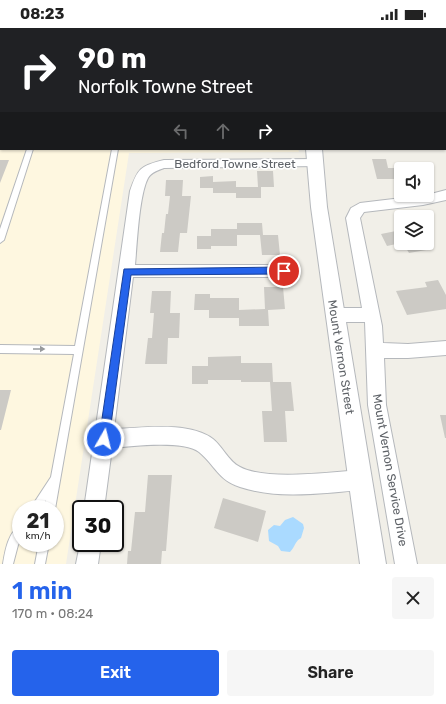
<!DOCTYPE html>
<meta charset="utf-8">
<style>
body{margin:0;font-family:Rubik,sans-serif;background:#f6f6f6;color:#222;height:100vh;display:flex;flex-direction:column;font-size:15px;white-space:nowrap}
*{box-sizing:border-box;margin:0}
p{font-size:13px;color:#767676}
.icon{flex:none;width:22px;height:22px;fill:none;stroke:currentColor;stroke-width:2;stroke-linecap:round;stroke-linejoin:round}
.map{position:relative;height:536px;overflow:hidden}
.details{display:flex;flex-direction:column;background:#fff;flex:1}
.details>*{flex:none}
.banner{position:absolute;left:0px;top:0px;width:446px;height:122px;box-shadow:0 1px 3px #0004;background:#202124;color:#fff;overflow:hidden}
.buttons{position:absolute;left:394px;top:134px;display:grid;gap:8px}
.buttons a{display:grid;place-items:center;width:40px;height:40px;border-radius:4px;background:#fff;box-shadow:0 1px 3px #0004;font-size:20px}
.speed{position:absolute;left:12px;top:472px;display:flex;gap:8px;font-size:20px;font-weight:700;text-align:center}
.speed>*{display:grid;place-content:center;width:52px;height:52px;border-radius:50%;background:#fff;box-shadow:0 1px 3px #0004;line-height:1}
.speed small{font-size:10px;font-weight:400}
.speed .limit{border:2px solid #111;border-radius:6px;background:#fff;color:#111}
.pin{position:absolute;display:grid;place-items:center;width:34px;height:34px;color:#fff;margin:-17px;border:2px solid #fff;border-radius:50%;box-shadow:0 1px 4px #0007}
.me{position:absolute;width:44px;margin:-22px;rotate:8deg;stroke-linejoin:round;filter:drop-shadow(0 0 3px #0008)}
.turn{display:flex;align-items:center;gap:14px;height:84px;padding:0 12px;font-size:18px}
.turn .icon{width:52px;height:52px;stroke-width:2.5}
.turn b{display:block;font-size:28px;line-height:34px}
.lanes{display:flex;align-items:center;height:38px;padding:0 12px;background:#0003;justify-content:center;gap:20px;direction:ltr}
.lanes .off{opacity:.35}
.round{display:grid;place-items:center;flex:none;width:42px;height:42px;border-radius:4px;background:#f6f6f6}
.summary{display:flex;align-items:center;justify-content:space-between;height:68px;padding:0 12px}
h1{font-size:24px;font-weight:600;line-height:30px;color:#2563eb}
.button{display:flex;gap:8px;margin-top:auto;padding:8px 12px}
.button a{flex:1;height:46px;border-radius:4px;background:#2563eb;color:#fff;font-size:16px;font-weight:600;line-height:46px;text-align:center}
.button a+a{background:#f6f6f6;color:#222}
.status{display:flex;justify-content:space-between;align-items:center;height:28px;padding:0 20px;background:#fff;direction:ltr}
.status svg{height:11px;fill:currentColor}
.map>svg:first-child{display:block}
.commercial{fill:#fef7e0;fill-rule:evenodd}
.water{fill:#aadaff}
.building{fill:#cccac5}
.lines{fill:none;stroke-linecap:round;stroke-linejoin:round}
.service-casing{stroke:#b5b8bc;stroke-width:2}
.minor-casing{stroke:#b5b8bc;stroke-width:2}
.tertiary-casing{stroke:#b5b8bc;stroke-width:2}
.secondary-casing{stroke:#b6babf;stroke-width:2}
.motorway-casing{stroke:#f9ab00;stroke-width:2}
.service{fill:#fff;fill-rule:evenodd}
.minor{fill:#fff;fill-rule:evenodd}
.tertiary{fill:#fff;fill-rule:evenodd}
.secondary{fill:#fff;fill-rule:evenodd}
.motorway{fill:#fde293;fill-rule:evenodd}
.oneway{fill:#979a9d}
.route{fill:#2563eb;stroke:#184099}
.labels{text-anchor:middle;stroke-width:3.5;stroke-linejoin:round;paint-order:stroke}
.street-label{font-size:12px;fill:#5f6368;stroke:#fff}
</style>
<div class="status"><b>08:23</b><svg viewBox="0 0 49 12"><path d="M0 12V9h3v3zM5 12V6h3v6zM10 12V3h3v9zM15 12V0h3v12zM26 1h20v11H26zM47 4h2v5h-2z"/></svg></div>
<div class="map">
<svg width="446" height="536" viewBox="0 0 446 536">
<rect width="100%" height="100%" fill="#f1efe8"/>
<path class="commercial" d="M0,65L1,121H298L299,124L129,125L66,536H0ZM21,481H55V515H21Z"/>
<path class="water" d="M293,489L303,496L304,500L301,510C295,513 295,519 290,524L281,523L278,518L269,513L268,502L274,497L280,498L285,492Z"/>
<path class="building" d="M372,131H386L388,140H401V151H377Z
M0,132H9L0,155Z
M257,143H273L274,159H261V170H236V165H213V160H200V149L213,148V154L236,153V159H258Z
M166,152H183L182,168H191L187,205H180L178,224H160L162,205H164L166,186H168L170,168H165Z
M237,195H262L263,207H278L280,227H262L260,207H237V218H211V221H197V208H211V201H237Z
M396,203L398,207L401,206V215L387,218L381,206Z
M427,213L432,221L409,225L403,215H427Z
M438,252L446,267V281L407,287L396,263L427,259L425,254Z
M264,259H283L285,281L268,282L269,298H239V290H209V282H194L195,266H210V270H239V282L265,281Z
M152,263H171L170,285H180L179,310H168L167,336H145L148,310H152L154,285H150Z
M241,328V335H272L273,354H291L294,383H285L287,414H264L262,383H272L270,354H241V352H208V356H192V338H208V329Z
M0,362H11L1,402H0Z
M440,387H446V410H445Z
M148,447H172L166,523H162L161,536H127L128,523H131L135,484H145Z
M223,470L266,483L258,514L214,500Z"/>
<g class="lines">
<g class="service-casing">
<path id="service" d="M138,0H145L146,1H139Z
M0,89H1V93H0Z
M27,121H33L4,212L0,215V201Z
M112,121H118L55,481H45L46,472L41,481H30L51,449L74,326L0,325V317L75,318Z
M21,498V512L18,517L13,536H3C5,524 8,503 21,498Z
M39,515H49L45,536H35Z"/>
</g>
<g class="minor-casing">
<path id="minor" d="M445,38H446V44H445Z
M316,131L321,132L323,135L321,138L164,140C159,142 151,144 148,150C139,167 137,216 135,237H284L289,239L292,243L289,247L284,249H133L114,401C142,400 189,393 213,411C223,419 228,433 240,439C266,453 331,444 361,442L368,445L371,452L368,459L361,462C321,465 279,472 240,459C218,452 215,437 199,424C184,412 132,418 112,420L104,481H84L130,163C138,140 140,138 164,132Z
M446,162V172L423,177L364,184L360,190L382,298L383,315L408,316L446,313V327L408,330H384L386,377L417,536H395L368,377L365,294H334L328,292L326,287L328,282L334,280H362L346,190L351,180L360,175L427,167Z
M81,511V515H101L98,536H76Z"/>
</g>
<g class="tertiary-casing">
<path id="tertiary" d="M286,0H298V1H286Z
M306,121H322L327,179L386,536H360L311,179Z"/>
</g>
<g class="secondary-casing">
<path id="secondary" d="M0,51H1V61H0Z"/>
</g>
<g class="motorway-casing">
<path id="motorway" d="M0,7H1V15H0Z
M0,27H1V35H0Z"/>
</g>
<use href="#service" class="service"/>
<use href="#minor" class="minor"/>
<use href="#tertiary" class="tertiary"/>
<use href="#secondary" class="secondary"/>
<use href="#motorway" class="motorway"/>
</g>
<defs><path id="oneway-solid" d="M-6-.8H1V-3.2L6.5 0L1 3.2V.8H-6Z"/></defs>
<use class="oneway" href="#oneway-solid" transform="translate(39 321)"/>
<path class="route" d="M284,239L288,243L284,246L131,247L109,411L108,414L104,416L100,414L99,411L124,241Z"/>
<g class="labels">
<g class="street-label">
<text x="235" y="140">Bedford Towne Street</text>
<text transform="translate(341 329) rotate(81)" y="4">Mount Vernon Street</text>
<text transform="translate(390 442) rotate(80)" y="4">Mount Vernon Service Drive</text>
</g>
</g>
</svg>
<div class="buttons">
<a><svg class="icon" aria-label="sound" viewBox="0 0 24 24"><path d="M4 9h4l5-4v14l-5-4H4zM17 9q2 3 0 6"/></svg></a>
<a><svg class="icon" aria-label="layers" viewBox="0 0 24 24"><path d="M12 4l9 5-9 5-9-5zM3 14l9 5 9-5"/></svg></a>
</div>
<div class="speed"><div>21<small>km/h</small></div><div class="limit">30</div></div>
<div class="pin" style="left:284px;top:243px;background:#d93025"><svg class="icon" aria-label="arrive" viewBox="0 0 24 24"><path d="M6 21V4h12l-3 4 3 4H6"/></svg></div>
<svg class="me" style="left:104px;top:411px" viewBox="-20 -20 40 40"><circle r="17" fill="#2563eb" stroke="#fff" stroke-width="3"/><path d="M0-11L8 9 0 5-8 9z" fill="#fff"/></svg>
<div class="banner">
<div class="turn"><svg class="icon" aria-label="right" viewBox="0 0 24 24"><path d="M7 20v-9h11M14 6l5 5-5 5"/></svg><div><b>90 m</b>Norfolk Towne Street</div></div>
<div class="lanes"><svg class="icon off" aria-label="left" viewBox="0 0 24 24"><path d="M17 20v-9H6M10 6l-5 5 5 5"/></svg><svg class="icon off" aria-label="ahead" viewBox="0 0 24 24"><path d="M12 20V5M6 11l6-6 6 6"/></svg><svg class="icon" aria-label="right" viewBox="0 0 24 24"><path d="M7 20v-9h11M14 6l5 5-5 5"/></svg></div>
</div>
</div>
<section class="details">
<div class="summary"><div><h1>1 min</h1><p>170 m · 08:24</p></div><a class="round"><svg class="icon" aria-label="close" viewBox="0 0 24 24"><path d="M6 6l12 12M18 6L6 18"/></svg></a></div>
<div class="button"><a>Exit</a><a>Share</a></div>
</section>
